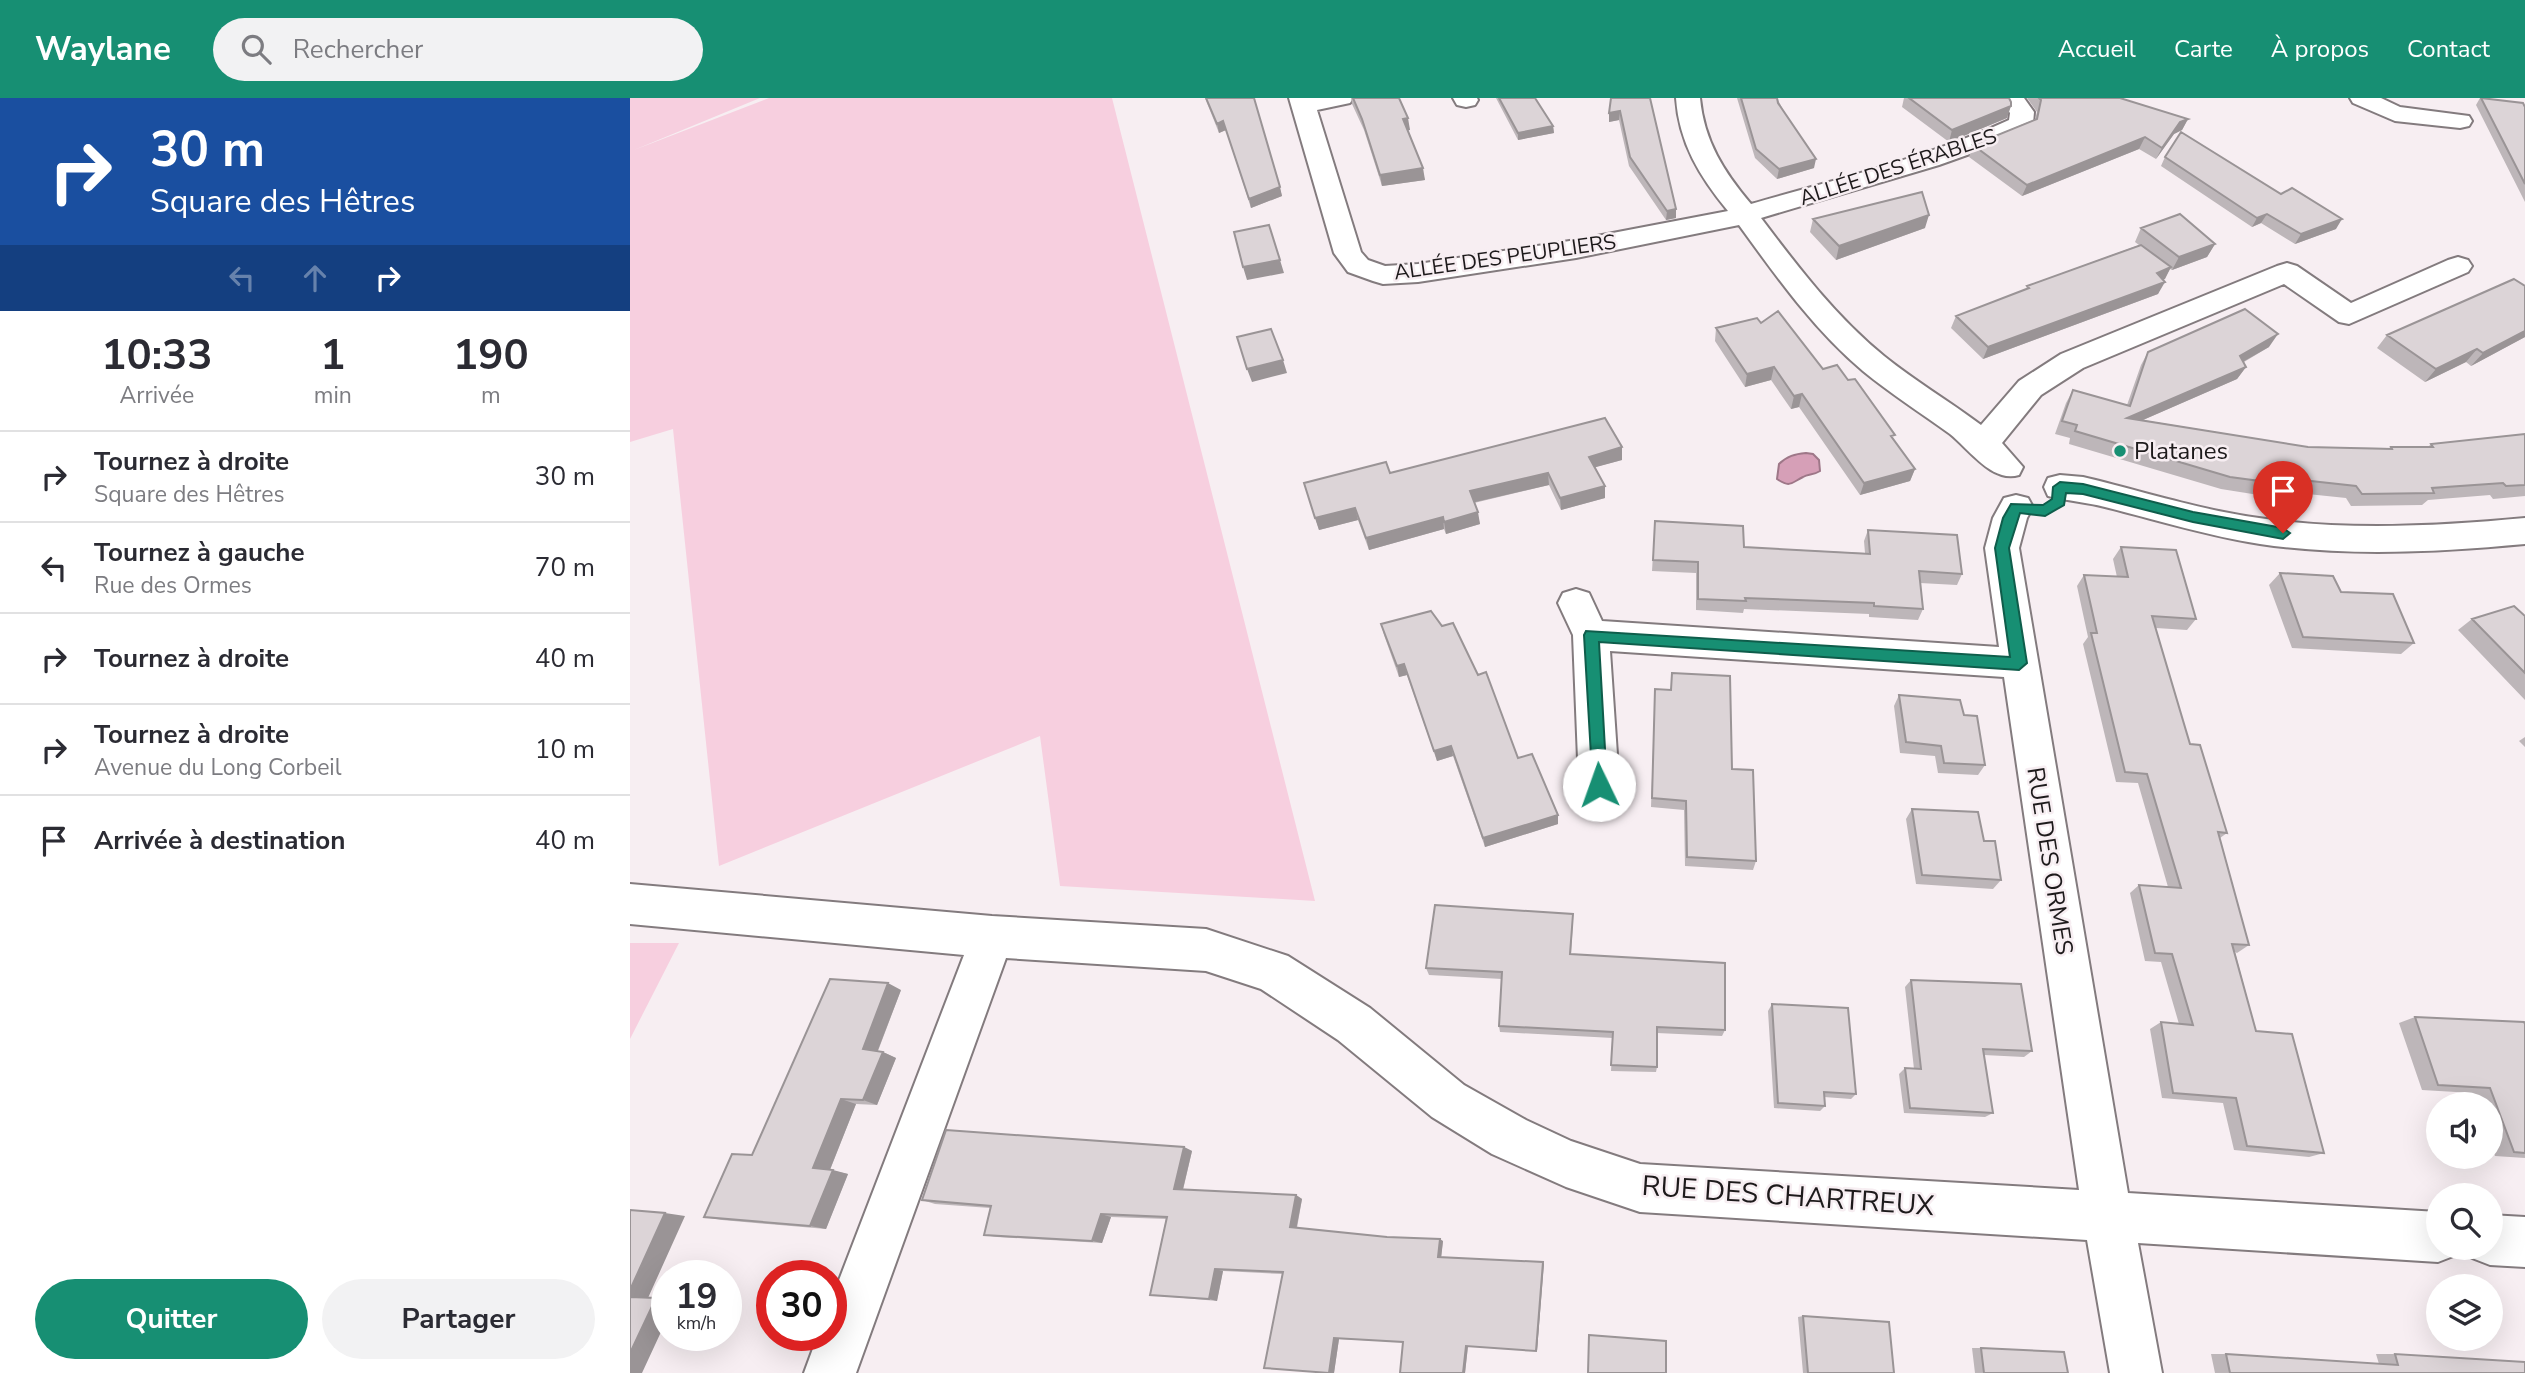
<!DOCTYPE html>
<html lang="fr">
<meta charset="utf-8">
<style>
body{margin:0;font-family:"Nunito Sans",sans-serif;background:#f2f2f3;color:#2b2b33;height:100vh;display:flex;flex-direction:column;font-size:26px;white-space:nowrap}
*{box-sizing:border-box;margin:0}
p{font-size:23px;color:#7c7c81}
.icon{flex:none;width:38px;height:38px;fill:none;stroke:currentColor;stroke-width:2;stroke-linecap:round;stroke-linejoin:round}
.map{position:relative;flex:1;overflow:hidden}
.panel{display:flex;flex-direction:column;background:#fff;width:630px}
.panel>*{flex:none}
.banner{background:#1a4fa0;color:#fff;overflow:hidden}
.tools{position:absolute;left:1796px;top:994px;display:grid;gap:14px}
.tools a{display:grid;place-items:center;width:77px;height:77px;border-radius:50%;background:#fff;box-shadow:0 7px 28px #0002;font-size:35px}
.speed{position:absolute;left:21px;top:1162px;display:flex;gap:14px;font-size:35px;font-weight:700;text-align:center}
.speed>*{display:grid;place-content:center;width:91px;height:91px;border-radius:50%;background:#fff;box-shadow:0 7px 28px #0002;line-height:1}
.speed small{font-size:18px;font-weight:400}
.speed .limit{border:10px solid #d22;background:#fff;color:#111}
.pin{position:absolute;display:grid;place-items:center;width:60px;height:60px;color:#fff;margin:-72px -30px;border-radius:50% 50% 50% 0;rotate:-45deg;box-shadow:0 0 7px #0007}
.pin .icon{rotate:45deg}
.me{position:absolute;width:77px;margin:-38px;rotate:357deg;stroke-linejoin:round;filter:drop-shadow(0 0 5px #0008)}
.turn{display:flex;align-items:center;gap:24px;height:147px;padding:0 35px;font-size:32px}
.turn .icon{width:91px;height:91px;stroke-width:2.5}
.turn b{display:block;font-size:49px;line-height:60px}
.lanes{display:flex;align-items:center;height:66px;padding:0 35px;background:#0003;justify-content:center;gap:35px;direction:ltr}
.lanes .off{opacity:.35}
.eta{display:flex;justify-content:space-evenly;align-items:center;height:119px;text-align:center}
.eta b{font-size:42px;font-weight:700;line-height:49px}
.button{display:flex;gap:14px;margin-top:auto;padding:14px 35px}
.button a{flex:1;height:80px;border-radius:42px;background:#178f73;color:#fff;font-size:28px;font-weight:700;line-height:80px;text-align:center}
.button a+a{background:#f2f2f3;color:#2b2b33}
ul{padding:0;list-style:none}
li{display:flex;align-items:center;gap:21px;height:91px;padding:0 35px;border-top:2px solid #e1e1e2}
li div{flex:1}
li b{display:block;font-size:26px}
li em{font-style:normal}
header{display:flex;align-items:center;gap:42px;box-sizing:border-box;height:98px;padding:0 35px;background:#178f73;color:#fff}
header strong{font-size:33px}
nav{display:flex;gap:38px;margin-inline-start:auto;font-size:24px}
.search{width:490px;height:63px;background:#f2f2f3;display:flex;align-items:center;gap:18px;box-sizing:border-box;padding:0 24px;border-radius:38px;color:#7c7c81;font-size:26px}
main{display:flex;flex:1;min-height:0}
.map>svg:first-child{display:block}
.green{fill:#f7cfdf}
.water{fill:#d69fb7;stroke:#9e7788;stroke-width:2}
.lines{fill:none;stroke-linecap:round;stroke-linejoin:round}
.street-casing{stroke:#837b7e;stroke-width:4}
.street{fill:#fff;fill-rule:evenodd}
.wall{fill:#bdb6b9}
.shaded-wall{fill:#9a9496}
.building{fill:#dcd4d7;stroke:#9a9496;stroke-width:2}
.route{fill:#178f73;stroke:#0f5d4b;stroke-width:2}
.poi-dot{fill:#178f73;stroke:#f7eef2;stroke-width:2.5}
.labels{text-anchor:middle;stroke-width:5;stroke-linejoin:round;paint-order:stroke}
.far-street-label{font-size:21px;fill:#1d1a1b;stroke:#f7eef2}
.poi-label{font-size:24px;fill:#1d1a1b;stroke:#f7eef2;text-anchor:start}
.street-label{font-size:24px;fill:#1d1a1b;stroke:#f7eef2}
.near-street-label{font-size:28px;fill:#1d1a1b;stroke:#f7eef2}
</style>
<header>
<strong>Waylane</strong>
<div class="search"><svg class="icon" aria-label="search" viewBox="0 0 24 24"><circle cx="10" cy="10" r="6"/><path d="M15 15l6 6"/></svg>Rechercher</div>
<nav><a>Accueil</a><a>Carte</a><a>À propos</a><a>Contact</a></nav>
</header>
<main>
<section class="panel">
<div class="banner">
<div class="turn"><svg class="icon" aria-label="right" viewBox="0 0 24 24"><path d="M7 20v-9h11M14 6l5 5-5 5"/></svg><div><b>30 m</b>Square des Hêtres</div></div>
<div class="lanes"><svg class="icon off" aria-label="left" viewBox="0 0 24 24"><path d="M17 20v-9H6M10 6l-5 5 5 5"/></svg><svg class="icon off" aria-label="ahead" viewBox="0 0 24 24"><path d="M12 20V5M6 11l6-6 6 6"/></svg><svg class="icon" aria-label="right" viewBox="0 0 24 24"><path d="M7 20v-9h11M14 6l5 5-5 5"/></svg></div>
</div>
<div class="eta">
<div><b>10:33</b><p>Arrivée</p></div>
<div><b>1</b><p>min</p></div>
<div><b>190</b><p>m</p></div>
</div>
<ul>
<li><svg class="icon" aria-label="right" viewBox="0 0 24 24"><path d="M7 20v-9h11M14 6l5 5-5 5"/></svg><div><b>Tournez à droite</b><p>Square des Hêtres</p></div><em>30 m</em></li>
<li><svg class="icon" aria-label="left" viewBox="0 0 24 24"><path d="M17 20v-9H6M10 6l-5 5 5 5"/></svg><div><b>Tournez à gauche</b><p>Rue des Ormes</p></div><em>70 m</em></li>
<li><svg class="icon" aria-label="right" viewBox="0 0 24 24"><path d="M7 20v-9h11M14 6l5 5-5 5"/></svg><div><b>Tournez à droite</b></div><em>40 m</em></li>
<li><svg class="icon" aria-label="right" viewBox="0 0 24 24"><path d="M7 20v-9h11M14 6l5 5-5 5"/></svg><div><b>Tournez à droite</b><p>Avenue du Long Corbeil</p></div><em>10 m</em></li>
<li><svg class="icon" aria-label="arrive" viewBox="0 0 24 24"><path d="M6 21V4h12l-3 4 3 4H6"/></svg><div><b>Arrivée à destination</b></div><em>40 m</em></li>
</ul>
<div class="button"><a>Quitter</a><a>Partager</a></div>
</section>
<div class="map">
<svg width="1895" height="1275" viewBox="0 0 1895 1275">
<rect width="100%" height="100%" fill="#f7eef2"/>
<path class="green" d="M0,0H130L4,52L139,0H482L685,803L430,788L410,638L89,768L43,331L0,344Z
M0,845H49L0,941Z"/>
<path class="water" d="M1176,355L1183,356L1189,362L1190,373C1184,377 1178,376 1173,379C1161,385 1160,390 1147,381L1149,366C1157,358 1165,356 1176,355Z"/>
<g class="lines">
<g class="street-casing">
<path id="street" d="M659,0H723L720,5L687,12L731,154L738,162L755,168L788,166L946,142L1098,113C1070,79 1049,45 1046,0H1070C1074,43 1094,74 1121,106C1207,81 1296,60 1379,22L1380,15L1369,0H1394L1404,14L1403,26L1400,31L1365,47L1309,67L1131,120C1168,169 1206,219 1254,258C1285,283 1319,303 1351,327L1389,283L1431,256L1647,168L1657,165L1667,168L1721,205L1818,162L1828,159L1838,162L1842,168L1838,174L1719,226L1709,224L1654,186L1453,270L1411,297L1372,345L1393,369L1389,377C1362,385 1340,352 1320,336C1291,315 1261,296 1233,273C1184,232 1146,178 1109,127L946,160L788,184L753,186L743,183L718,174L704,155Z
M823,0H847L848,2L845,7L836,9L827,7Z
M1720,0H1751L1770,9L1839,18L1842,23L1839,28L1830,30L1765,23L1723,5Z
M1430,377L1453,379C1512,393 1570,412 1629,420C1718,433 1807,428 1895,420V446C1807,454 1718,459 1630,446C1578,438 1527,422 1475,409C1456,404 1437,403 1418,398L1414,389L1418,380Z
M1386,397L1398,400L1403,409L1397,420L1389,450L1498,1095L1808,1114V1150H1828L1826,1157L1808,1164L1508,1145L1532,1275H1480L1457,1142L1010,1114L936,1089L862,1056L802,1019L708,942L631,891L576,873L376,860L226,1275H174L188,1237H201V1203L334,857L0,826V786L362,818L576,831L658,858L740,910L834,987L896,1022L941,1043L1010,1066L1449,1092L1374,579L980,553L989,686L983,698L969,703L955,698L949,686L943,537L928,505L933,495L946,491L959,495L972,523L1369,549L1355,450L1363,420L1374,400Z
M1860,1117L1895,1119V1169L1860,1167L1842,1160L1838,1150H1860Z"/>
</g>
<use href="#street" class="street"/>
</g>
<path class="wall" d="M575,0H624L652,98L621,110L596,32L589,35Z
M721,0H769L780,32H778L795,82L752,88L734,32L722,6Z
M866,0H905L923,28L924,35L888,42Z
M1020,0L1046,111V120L1036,122L999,68L989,22L979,24V15Z
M1107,0H1147L1184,70L1147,81L1125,60Z
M1274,0H1379L1377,20L1319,44L1272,9Z
M1397,0H1494L1493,1L1558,21L1552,32L1544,36L1526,61L1509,51L1392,98L1339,59L1343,47L1405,21L1407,14Z
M1850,0L1895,9V104L1846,7Z
M1535,59L1706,131L1665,146L1631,125L1622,129L1531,68Z
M1183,121L1295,130L1206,162L1180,134Z
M1511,130L1585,146L1577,159L1542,172L1540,171L1533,182L1528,196L1353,261L1321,230L1326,218L1396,191L1397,188L1509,147L1505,144Z
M1895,188V239L1841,268L1836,264L1795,284L1747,250L1757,237Z
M1131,225L1193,271L1264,342L1285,371L1280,383L1230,397L1169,309L1161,311L1141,282L1115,289L1085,243L1086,230Z
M1639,249L1614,264L1616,269L1607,281L1513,322L1678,349L1759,350L1761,349H1798L1801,346L1895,336V398L1863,401L1860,397L1798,402L1792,407L1721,408L1716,400L1640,392L1635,398L1591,391L1439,346L1440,340L1425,336L1436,305L1443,292L1497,307L1511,267L1518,254Z
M992,362L965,369L975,388V400L931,412L919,387L844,405L850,426L816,436L814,431L739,452L728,422L689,432L674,385L760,375Z
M1025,423L1114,449L1235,455L1234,443L1238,432L1332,476L1327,487L1290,485L1293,511L1288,522L1239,519V516L1114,511L1113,515L1066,512V475L1022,473Z
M1491,449L1566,521L1557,532L1526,530L1560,646L1597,735L1590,740L1619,847L1607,855L1605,854L1626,933L1694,1055L1679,1059L1604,1052L1593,1005L1532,1000L1520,931L1531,924L1549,926L1531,864L1515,863L1500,795L1509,787L1538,789L1508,685L1486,684L1453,546L1458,539L1447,488L1454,477L1487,479L1483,461Z
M1650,475L1711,494L1784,545L1771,556L1662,550L1639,487Z
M1895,518V602L1828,532L1842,521Z
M751,526L928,717V726L855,749L823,658L807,663L777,577L769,579L754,537Z
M1042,575L1102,671L1126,763L1123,772L1055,768L1054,712L1021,709L1025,591L1041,592Z
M1269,597L1334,617L1355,667L1348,677L1308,675L1305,658L1270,655L1264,608Z
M1895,639V649L1889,643Z
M1282,711L1354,743L1371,782L1363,791L1286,786L1276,721Z
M943,823L941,857L1095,932L1092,938L1027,935V969L1026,974L981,973L983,940L870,934L869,928L872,881L799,877L796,870Z
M1281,882L1402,953L1394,959L1354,957L1363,1015L1355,1019L1274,1015L1269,976L1275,970L1284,971L1275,889Z
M271,892L248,953L253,954L266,960L247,1007L226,1006L200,1072L218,1076L196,1131L92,1122L74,1119L122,1057Z
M1142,906L1226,996L1221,1001L1194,999L1195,1008L1190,1013L1144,1010L1138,913Z
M1785,919L1895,926V1060L1865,1058L1860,1044V1006H1847L1843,995L1792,992L1769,925Z
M554,1049L562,1053L553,1092L666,1097L672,1101L667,1130L757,1139L813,1143L811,1159L913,1164L907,1253L838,1248L835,1275H770L773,1244L709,1241L704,1275H693L652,1176L593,1173L587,1203L520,1197L536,1121L481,1119L472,1145L367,1139L354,1137L360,1110L305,1106L292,1102Z
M1173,1218L1264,1275H1173L1168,1219Z
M1342,1250H1351L1438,1275H1345Z
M1581,1256H1596L1749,1266L1746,1256H1765L1895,1275H1585Z"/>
<path class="shaded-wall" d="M1381,8L1377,20L1319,44L1322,32Z
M990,13L989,22L979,24V15Z
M778,20L780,32L775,33L773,21Z
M1558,21L1552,32L1544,36L1526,61L1532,50L1550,24Z
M593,23L596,32L589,35L587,26Z
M923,28L924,35L888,42V35Z
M1515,39L1509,51L1392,98L1397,87Z
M1186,61L1184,70L1147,81L1149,71Z
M793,70L795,82L752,88L750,77Z
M650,89L652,98L621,110L619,101Z
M1046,111V120L1036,122L1037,113Z
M1637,116L1631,125L1622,129L1627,120Z
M1299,117L1295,130L1206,162L1209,148Z
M1712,121L1706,131L1665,146L1671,136Z
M1585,146L1577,159L1542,172L1549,159Z
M650,162L654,175L617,182L613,169Z
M1541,169L1535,181L1520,187L1527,175Z
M1535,184L1528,196L1353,261L1358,249Z
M1895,233V239L1841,268L1853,255Z
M1648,236L1639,249L1602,270L1610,258Z
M1847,251L1836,264L1795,284L1806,271Z
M653,262L657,275L622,284L617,271Z
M1144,269L1141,282L1115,289L1117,276Z
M1616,269L1607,281L1490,332L1497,320Z
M1172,296L1169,309L1161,311L1164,298Z
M992,349V362L959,371V359Z
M1285,371L1280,383L1230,397L1234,385Z
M918,375L919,387L841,405L840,393Z
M975,388V400L931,412L930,400Z
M725,410L728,422L689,432L685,420Z
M848,414L850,426L816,436L814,424Z
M813,419L814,431L739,452L736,440Z
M774,566L777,577L769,579L767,568Z
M821,648L823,658L807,663L804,653Z
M928,717V726L855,749L853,740Z
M258,885L271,892L246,957L233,951Z
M253,954L266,960L247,1007L233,1002Z
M211,1001L226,1006L199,1074L183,1070Z
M554,1049L562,1053L552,1095L544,1091Z
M203,1072L218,1076L196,1131L180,1128Z
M666,1097L672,1101L666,1132L660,1129Z
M35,1115L55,1118L18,1200L0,1199V1192Z
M471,1116L481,1119L472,1145L462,1143Z
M810,1141L813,1143L811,1161L808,1159Z
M913,1164L914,1166L907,1253H906Z
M585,1171L593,1173L587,1203L579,1201Z
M26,1200L37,1201V1221L12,1275H0V1255Z
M704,1240L709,1241L704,1275H699Z
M836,1248H838L835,1275H833Z"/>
<path class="building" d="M576,0H624L650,89L619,101L593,23L587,26Z
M723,0H769L778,20L773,21L793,70L750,77L732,21Z
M869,0H905L923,28L888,35Z
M981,0H1020L1046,111L1037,113L1000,59L990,13L979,15Z
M1111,0H1147L1148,5L1186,61L1149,71L1126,51Z
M1279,0H1379L1381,4V8L1322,32Z
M1409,0H1490L1558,21L1550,24L1532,50L1515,39L1397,87L1343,47L1407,21L1411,2Z
M1851,0L1893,5L1895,9V86Z
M1551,34L1651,96L1662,90L1712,121L1671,136L1637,116L1627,120L1535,59Z
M1292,94L1299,117L1209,148L1183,121Z
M1550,116L1585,146L1549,159L1511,130Z
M639,127L650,162L613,169L604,134Z
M1511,147L1541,169L1527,175L1535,184L1358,249L1326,218L1399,190L1397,188Z
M1884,181L1895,188V233L1853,255L1847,251L1806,271L1757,237Z
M1615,211L1648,236L1610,258L1616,269L1497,320L1678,349L1762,351L1761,349H1803L1801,346L1895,336V387L1876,388L1873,385L1802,390L1804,395L1732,396L1726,388L1645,379V385L1600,379L1445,333L1447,327L1432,323L1443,292L1500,308L1518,254Z
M1148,213L1193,271L1207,267L1218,282L1225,281L1265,337L1261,338L1285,371L1234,385L1172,296L1164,298L1144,269L1117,276L1086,230L1127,220L1131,225Z
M641,231L653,262L617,271L607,239Z
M975,320L992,349L959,359L975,388L930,400L918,375L840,393L848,414L814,424L813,419L736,440L725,410L685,420L674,385L756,364L760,375Z
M1025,423L1113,428L1114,449L1240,456L1238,432L1327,437L1332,476L1289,473L1293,511L1244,508V505L1115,500L1116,503L1068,501V464L1023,462Z
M1491,449L1546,452L1566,521L1522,518L1560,646L1570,647L1597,735L1588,734L1619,847L1602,846L1626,933L1662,936L1694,1055L1617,1048L1606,1000L1543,995L1531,924L1563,927L1542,856L1525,855L1509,787L1551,790L1517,676L1495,674L1461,535H1467L1454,477L1498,479Z
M1650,475L1703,478L1711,494L1763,496L1784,545L1673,539Z
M1884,508L1895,518V575L1842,521Z
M801,513L812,528L823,525L848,577L856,574L888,660L902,656L928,717L853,740L821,648L804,653L774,566L767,568L751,526Z
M1042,575L1100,578L1102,671L1123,672L1126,763L1057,759L1056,703L1022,700L1025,591L1041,592Z
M1269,597L1330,602L1334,617L1347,618L1355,667L1314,665L1311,648L1276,644Z
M1282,711L1348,714L1354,743H1365L1371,782L1292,777Z
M805,807L943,816L940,856L1095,865V932L1027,929V969L981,967L983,934L869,928L872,874L796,870Z
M200,881L258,885L233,951L253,954L233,1002L211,1001L183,1070L203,1072L180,1128L74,1119L102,1056L122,1057Z
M1281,882L1391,886L1402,953L1353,951L1363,1015L1280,1010L1275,970L1291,971Z
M1142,906L1218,910L1226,996L1194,994L1195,1008L1148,1005Z
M1785,919L1894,924L1895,926V1055L1884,1054L1860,990L1808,987Z
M316,1032L554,1049L544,1091L666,1097L660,1129L757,1139L810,1141L808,1159L913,1164L906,1253L836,1248L833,1275H770L773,1244L704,1240L699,1275L634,1270L653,1174L585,1171L579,1201L520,1197L537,1119L471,1116L462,1143L354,1137L361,1108L292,1102Z
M0,1112L35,1115L0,1192Z
M0,1199L26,1200L0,1255Z
M1173,1218L1259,1224L1264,1275H1178Z
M959,1237L1036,1243V1275H958Z
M1351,1250L1434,1254L1438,1275H1354Z
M1596,1256L1768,1267L1765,1256L1895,1264V1275H1600Z"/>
<path class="route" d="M1430,384L1453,386L1563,414L1653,430L1660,435L1653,441L1563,424L1453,396L1436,395L1434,407L1415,418L1390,415L1379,450L1397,565L1389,572L969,544L977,687L975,692L969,694L963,692L954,537L956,533L1380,559L1365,450L1373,420L1381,406L1413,407L1422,401L1423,389Z"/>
<circle class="poi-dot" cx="1490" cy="353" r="7"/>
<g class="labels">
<g class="far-street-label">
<text transform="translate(1268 69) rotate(-18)" y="7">ALLÉE DES ÉRABLES</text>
<text transform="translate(875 159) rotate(-8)" y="7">ALLÉE DES PEUPLIERS</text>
</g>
<g class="poi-label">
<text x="1504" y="361">Platanes</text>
</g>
<g class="street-label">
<text transform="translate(1420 763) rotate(81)" y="8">RUE DES ORMES</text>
</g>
<g class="near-street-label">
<text transform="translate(1158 1097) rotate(4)" y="10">RUE DES CHARTREUX</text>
</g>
</g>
</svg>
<div class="tools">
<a><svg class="icon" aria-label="sound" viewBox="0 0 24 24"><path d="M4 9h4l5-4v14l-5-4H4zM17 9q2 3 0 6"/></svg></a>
<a><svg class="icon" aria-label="search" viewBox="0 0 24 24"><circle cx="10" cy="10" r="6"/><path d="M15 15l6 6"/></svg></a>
<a><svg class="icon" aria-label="layers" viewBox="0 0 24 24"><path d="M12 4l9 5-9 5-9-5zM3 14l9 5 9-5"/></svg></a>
</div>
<div class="speed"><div>19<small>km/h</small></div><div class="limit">30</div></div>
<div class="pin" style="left:1653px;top:435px;background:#d93025"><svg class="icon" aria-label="arrive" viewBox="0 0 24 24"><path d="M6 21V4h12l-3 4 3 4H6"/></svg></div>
<svg class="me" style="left:969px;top:687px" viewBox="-20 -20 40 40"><circle r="19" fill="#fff"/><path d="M0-13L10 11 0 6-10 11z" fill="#178f73"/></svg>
</div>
</main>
